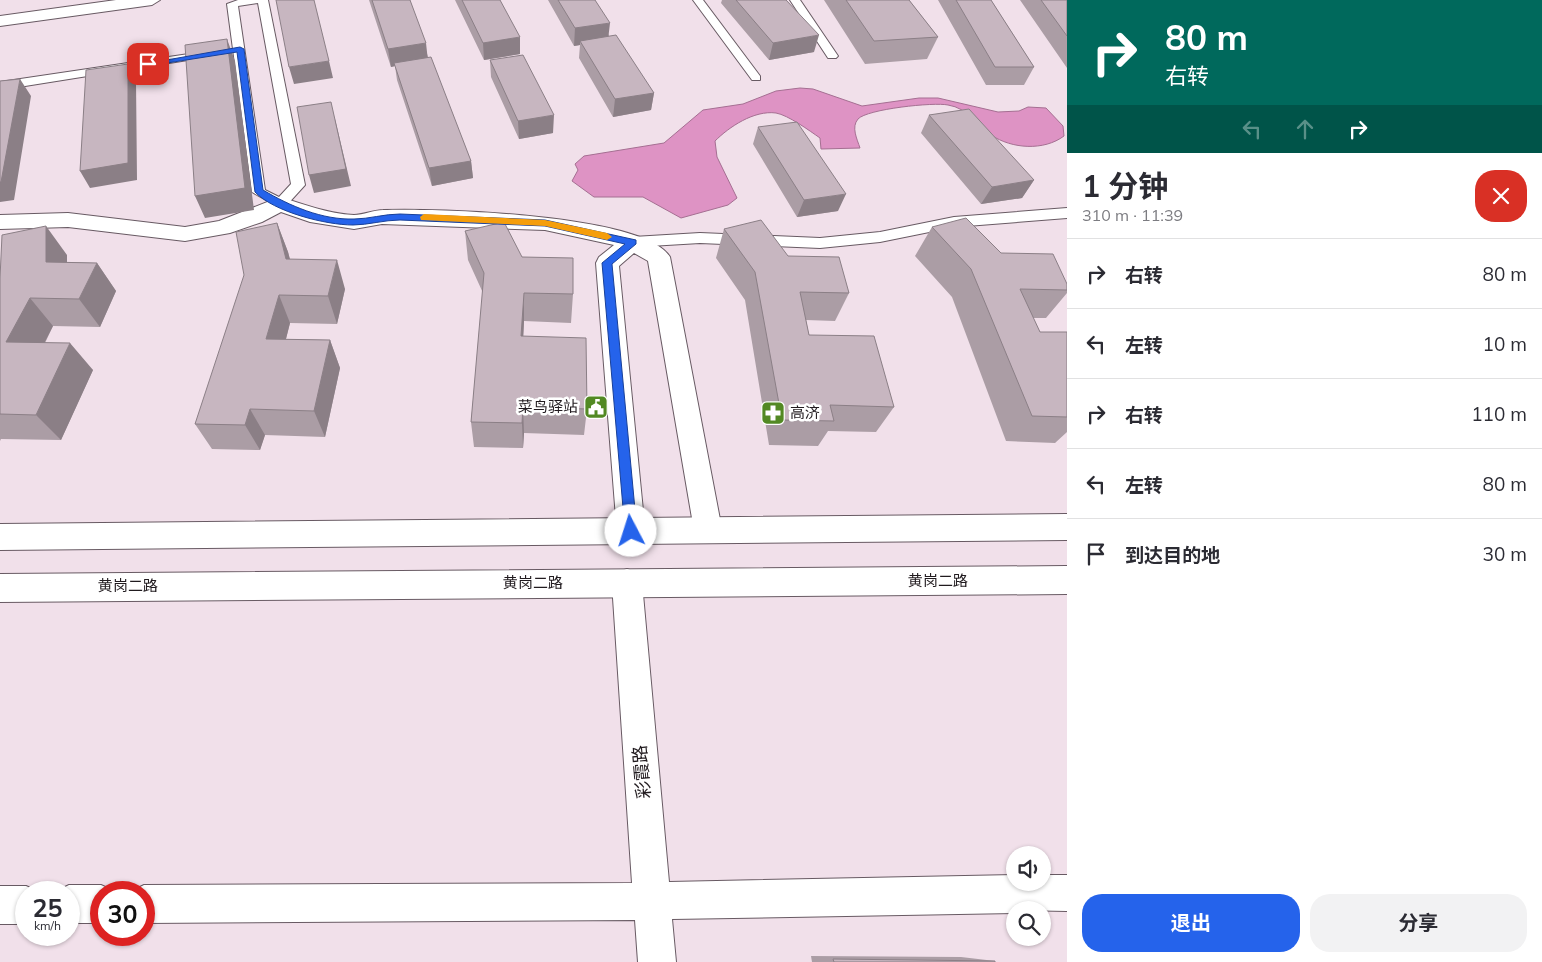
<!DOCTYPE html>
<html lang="zh">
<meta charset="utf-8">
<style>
body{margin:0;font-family:Mulish,"Noto Sans SC",sans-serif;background:#f2f2f3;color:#2b2b33;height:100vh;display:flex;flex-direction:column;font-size:19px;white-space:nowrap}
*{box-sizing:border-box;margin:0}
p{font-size:16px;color:#7c7c81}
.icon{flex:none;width:28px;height:28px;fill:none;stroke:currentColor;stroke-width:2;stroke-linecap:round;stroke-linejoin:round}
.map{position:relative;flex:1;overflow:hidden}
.side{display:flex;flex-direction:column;background:#fff;width:475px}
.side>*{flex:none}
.top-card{background:#00695c;color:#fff;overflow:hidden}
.buttons{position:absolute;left:1006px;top:846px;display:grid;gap:10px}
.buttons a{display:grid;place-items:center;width:45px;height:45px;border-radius:50%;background:#fff;box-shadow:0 1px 4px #0004;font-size:25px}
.speed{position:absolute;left:15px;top:881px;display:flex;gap:10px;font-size:25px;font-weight:700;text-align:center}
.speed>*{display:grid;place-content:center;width:65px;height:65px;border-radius:50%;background:#fff;box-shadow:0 1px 4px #0004;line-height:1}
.speed small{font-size:12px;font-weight:400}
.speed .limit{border:8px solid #d22;background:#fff;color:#111}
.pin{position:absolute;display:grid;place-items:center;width:42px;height:42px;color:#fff;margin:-21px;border-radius:10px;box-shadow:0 2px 8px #0006}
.me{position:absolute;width:55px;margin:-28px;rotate:355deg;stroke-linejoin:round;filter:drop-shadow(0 0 4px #0008)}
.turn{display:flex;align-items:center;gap:18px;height:105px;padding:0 15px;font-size:22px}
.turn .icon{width:65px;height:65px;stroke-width:2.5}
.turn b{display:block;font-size:35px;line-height:42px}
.lanes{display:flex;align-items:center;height:48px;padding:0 15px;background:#0003;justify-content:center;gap:25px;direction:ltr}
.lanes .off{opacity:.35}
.round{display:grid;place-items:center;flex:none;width:52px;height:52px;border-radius:20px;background:#f2f2f3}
.headline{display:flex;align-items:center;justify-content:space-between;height:85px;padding:0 15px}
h1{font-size:30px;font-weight:700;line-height:38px}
.button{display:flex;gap:10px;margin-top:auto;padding:10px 15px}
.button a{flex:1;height:58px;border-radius:20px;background:#2563eb;color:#fff;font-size:20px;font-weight:700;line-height:58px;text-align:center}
.button a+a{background:#f2f2f3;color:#2b2b33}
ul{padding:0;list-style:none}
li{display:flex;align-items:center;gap:15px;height:70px;padding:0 15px;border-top:1px solid #e1e1e2}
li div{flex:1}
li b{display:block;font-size:19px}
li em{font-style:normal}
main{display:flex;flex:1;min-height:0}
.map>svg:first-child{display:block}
.water{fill:#de93c4;stroke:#a56f92}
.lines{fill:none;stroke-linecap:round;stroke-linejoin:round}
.service-casing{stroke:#685a63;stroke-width:2}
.minor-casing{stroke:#685a63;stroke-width:2}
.tertiary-casing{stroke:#685a63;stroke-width:2}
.secondary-casing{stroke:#685a63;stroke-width:2}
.service{fill:#fff;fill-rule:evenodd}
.minor{fill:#fff;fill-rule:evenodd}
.tertiary{fill:#fff;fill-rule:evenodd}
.secondary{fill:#fff;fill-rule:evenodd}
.wall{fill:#ab9da5}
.shaded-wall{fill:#8b7f86}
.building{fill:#c7b6c0;stroke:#8b7f86}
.route{fill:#2563eb;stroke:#184099}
.slow{fill:#f59e0b}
.labels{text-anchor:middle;stroke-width:5;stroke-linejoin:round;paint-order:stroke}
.poi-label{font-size:15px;fill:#211b1f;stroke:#fff;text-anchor:end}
.street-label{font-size:15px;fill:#211b1f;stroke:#fff}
.near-street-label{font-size:18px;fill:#211b1f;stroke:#fff}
</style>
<main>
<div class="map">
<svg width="1067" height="962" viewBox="0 0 1067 962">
<rect width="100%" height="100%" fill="#f1e0ea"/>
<path class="water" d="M800,88L813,89L862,106L919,98H938L998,112L1019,111L1028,107L1046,108L1063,126L1064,136C1044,151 1012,149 991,135C976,125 968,108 948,105C934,102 867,109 858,119C851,127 857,139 860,148L821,149L820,138C810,131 788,115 776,113C754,110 729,127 715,141L717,157L737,198L728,205L681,218L643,197H594L572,181L578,170L575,164L584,156L664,143L703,110L743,104L776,91Z"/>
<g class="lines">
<g class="service-casing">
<path id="service" d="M268,0L305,185L285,207L280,208L252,192L227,4L238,0ZM258,3L291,184L279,197L265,190L238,6Z
M693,0H703L760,76V80H752Z
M790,0H800L838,56L836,58H828Z
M209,51L213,52V56L0,90V82Z
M1067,208V218L954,227L880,242L820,248L700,243L633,247L626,242L633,237L700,233L820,238L880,232L954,217Z"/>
</g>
<g class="minor-casing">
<path id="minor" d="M280,197C304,204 328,214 354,215C363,215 374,210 383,210C434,208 645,214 670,257L722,530L718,539L708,543L698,539L694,530L648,261L634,253L619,266L645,531L641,540L631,544L621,540L617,531L596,263L599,257L614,245L545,230L382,224L354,229L310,222L281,212L262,222L230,233L185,241L68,227L0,229V215L68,213L185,227L219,221Z
M627,569L638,573L642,583L669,882L1015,875V882H1042V875H1067V911L1015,910V913L672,919L676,962H638L635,920L144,923V892H130L144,885L632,883L612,583L616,573Z
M69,885H101L114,891L115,892H101V923H69V892H55Z
M0,886H26L39,892H26V924H0Z"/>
</g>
<g class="tertiary-casing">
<path id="tertiary" d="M116,0H160L152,5L0,26V16Z"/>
</g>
<g class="secondary-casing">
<path id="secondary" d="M1067,514V540L0,550V524Z
M1067,566V594L0,602V574Z"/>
</g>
<use href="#service" class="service"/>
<use href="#minor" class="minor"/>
<use href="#tertiary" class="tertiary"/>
<use href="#secondary" class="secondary"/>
</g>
<path class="wall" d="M369,0H410L428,57L471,161L473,178L432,186L397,80L395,66L391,67Z
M455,0H500L520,54L484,60Z
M548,0H595L609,36L654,93L651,110L613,117L579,58L580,45L574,46Z
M722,0H786L814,52L769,60L721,3Z
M824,0H909L938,37L927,59L865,64Z
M938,0H991L1034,67L1024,85H986Z
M1020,0H1067V68Z
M490,60L553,133L519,139L491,77Z
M929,115L1034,180L1022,198L981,204L921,133Z
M758,127L838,211L797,217L753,144Z
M277,223L288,252L290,259L345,289L337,324L290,323L286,339L330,340L340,368L325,437L265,435L260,450L212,449L195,424Z
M932,227L1001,253L1067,284V293L1046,318H1033L1040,332H1067V432L1055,443L1006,441L952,297L915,256Z
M724,229L788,256L849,293L835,321L806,320L809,335L894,407L876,432L828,431L818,446L769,445L745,300L716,258Z
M465,231L522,257L573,294L571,323L524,321L523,337L587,409L584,435L524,433L523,448L474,447L471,422L483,293L468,260Z
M67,255V262L97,263L116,291L100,327L53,326L45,343L93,370L61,440L1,439L0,441V278Z
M811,956L961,957L995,961V962H812Z"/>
<path class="shaded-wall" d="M610,23L608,40L580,41V45L574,46L575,28Z
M819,35L814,52L769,60L773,43Z
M520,37V54L484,60L483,43Z
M227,39L235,61L254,210L205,218L195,196Z
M426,43L428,61L394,63L395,66L391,67L388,49Z
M329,61L333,78L294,84L289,67Z
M128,64L136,81L137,180L90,188L80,171Z
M20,79L31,96L14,200L0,202V182Z
M654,93L651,110L613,117L615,99Z
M554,115L553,133L519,139L518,121Z
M335,119L351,186L314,193L309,175Z
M471,161L473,178L432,186L429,168Z
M1034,180L1022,198L981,204L992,187Z
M846,194L838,211L797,217L804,200Z
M277,223L288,252L297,288L286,259Z
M46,226L67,255V290L46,262Z
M337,260L345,289L337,324L328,296Z
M97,263L116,291L100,327L79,299Z
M524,293V321L522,364L521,336Z
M279,295L290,323L279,366L266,339Z
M30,298L53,326L31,369L6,342Z
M330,340L340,368L325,437L314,411Z
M70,343L93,370L61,440L36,415Z
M523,407L524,433L523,448L522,423Z
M250,409L265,435L260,450L245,425Z"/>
<path class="building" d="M276,0H314L329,61L289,67Z
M372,0H410L426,43L388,49Z
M462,0H500L520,37L483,43Z
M558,0H595L610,23L575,28Z
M736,0H786L819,35L773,43Z
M846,0H909L938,37L874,41Z
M956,0H991L1034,67H995Z
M1041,0H1067V36Z
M616,35L654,93L615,99L580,41Z
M227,39L245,188L195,196L185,45Z
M523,55L554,115L518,121L490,60Z
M431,57L471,161L429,168L394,63Z
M128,64V163L80,171L86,70Z
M20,79L1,182H0V81Z
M331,102L346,169L309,175L297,107Z
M969,109L1034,180L992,187L929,115Z
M797,122L846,194L804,200L758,127Z
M966,218L1001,253L1053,254L1067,284V290L1020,289L1040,332H1067V417L1032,416L971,269L932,227Z
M761,220L788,256L839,257L849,293L800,292L809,335L874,336L894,407L830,405L834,421L782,420L755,272L724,229Z
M504,222L522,257L573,258V294L524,293L521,336L586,338L587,409L523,407L522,423L471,422L484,273L465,231Z
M277,223L286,259L337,260L328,296L279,295L266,339L330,340L314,411L250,409L245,425L195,424L244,275L236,232Z
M46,226V262L97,263L79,299L30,298L6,342L70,343L36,415L0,414V278L2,235Z
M833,959L995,961V962H834Z"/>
<path class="route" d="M240,47L244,49L263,190C290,206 322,220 354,219C369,219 384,214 400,214L545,220L636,240V244L612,264L637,531L635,535H626L625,531L602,263L625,244L545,226L400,220C384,220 368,225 353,225C326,225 274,212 255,192L237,52L148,66L144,64Z"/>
<path class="slow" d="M424,214L545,220L607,233L612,237L607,240L545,226L421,220L420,217Z"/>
<defs>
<g id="civic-square" transform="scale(1.25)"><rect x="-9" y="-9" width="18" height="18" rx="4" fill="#528923" stroke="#fff"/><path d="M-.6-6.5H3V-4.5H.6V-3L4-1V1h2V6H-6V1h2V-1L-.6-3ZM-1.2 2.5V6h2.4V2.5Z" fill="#fff"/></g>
<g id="pharmacy-square" transform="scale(1.25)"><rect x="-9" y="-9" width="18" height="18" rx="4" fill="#528923" stroke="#fff"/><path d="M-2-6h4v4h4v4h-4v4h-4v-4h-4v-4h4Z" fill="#fff"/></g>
</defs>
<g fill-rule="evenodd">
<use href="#civic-square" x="596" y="407"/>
<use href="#pharmacy-square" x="773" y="413"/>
</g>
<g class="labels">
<g class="poi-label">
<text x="578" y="412">菜鸟驿站</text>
<text x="790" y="418" text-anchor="start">高济</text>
</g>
<g class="street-label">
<text x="938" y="586">黄岗二路</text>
<text x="533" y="588">黄岗二路</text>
<text x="128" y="591">黄岗二路</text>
</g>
<g class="near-street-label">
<text transform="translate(642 772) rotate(-95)" y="6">彩霞路</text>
</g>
</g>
</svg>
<div class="buttons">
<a><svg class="icon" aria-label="sound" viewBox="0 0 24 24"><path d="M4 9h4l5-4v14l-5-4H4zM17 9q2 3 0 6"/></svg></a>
<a><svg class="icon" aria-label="search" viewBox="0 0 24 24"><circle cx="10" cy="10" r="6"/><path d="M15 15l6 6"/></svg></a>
</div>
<div class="speed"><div>25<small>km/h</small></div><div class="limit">30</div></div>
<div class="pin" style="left:148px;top:64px;background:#d93025"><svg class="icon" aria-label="arrive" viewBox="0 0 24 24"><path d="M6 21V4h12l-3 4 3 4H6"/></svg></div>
<svg class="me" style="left:631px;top:531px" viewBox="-20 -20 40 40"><circle r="19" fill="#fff"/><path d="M0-13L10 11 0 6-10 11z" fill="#2563eb"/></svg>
</div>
<section class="side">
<div class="top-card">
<div class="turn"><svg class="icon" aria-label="right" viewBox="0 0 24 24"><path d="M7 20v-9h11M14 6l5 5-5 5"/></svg><div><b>80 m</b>右转</div></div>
<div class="lanes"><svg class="icon off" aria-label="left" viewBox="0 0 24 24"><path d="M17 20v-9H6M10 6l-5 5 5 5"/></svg><svg class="icon off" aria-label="ahead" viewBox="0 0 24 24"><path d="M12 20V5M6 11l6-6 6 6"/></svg><svg class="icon" aria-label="right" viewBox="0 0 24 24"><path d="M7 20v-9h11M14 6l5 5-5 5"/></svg></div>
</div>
<div class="headline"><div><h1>1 分钟</h1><p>310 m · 11:39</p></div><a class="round" style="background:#d93025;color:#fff"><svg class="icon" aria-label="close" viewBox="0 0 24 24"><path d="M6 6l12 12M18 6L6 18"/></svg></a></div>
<ul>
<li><svg class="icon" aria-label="right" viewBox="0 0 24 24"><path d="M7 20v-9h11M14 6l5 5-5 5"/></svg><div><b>右转</b></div><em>80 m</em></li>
<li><svg class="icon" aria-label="left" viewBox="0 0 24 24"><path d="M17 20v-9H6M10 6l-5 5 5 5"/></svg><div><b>左转</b></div><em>10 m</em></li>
<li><svg class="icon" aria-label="right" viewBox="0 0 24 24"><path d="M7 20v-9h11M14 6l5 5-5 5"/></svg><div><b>右转</b></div><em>110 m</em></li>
<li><svg class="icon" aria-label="left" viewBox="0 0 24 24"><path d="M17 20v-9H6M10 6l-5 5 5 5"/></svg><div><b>左转</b></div><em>80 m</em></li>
<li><svg class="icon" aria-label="arrive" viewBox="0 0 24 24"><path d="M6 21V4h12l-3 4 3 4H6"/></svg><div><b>到达目的地</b></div><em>30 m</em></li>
</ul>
<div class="button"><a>退出</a><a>分享</a></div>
</section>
</main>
